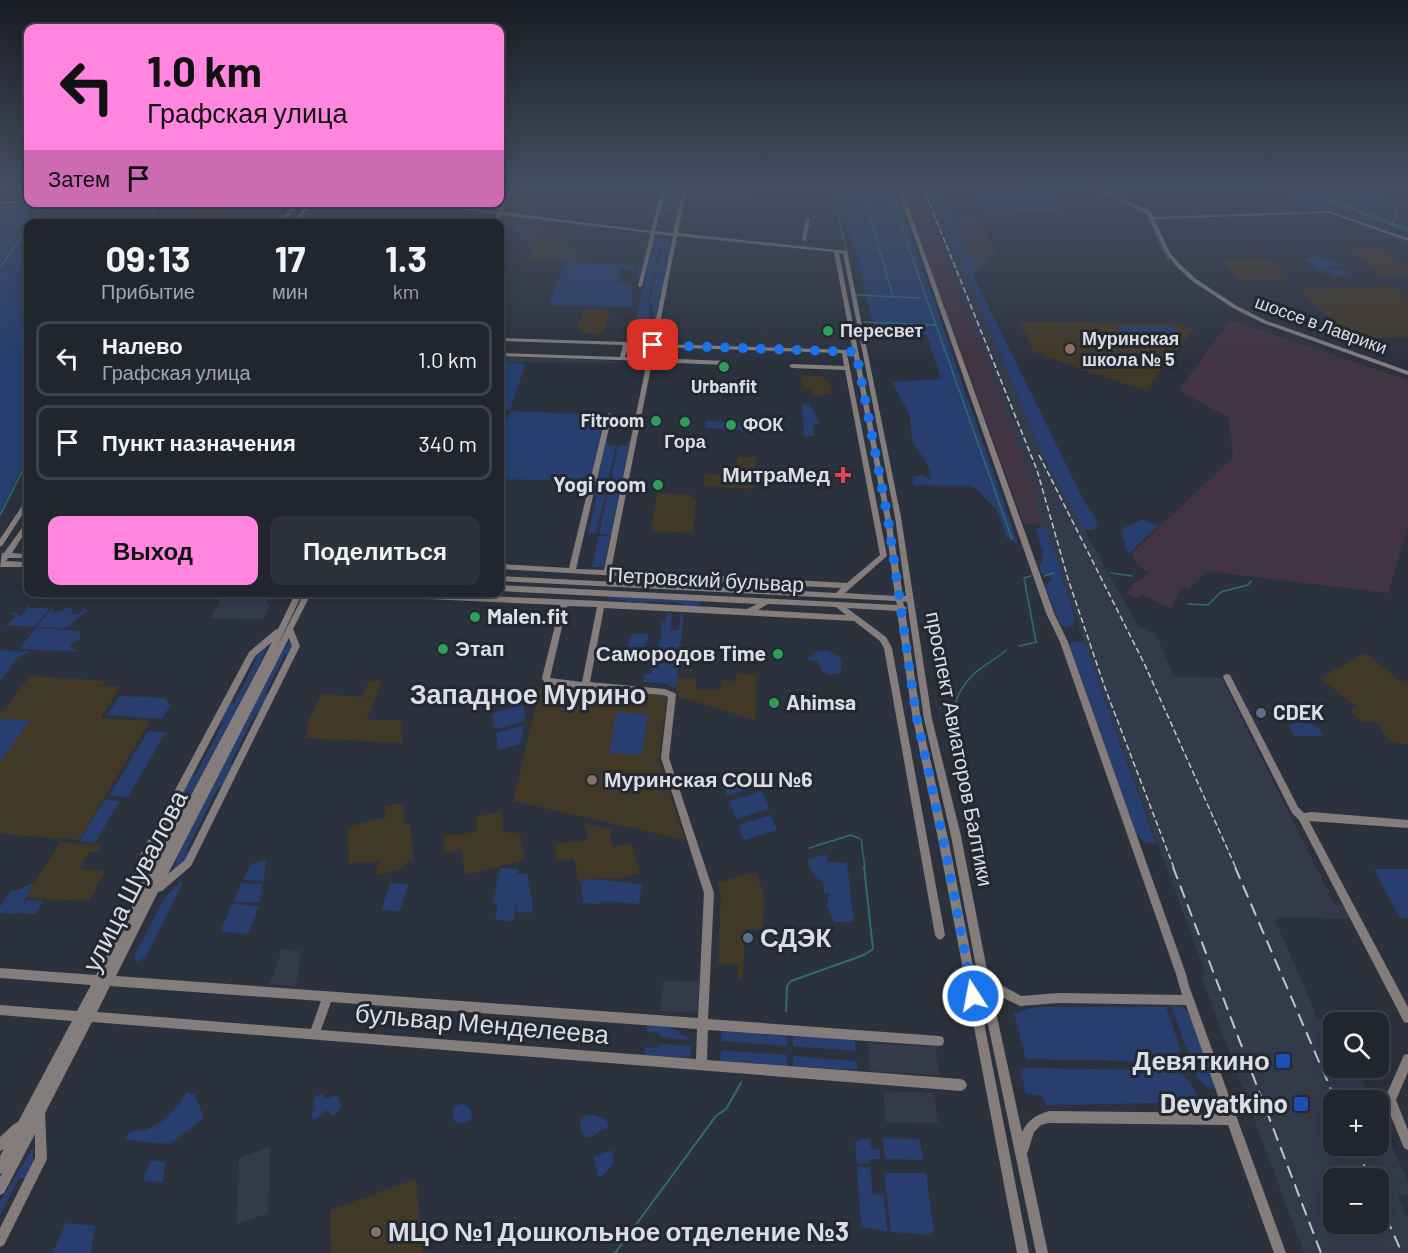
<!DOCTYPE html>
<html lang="ru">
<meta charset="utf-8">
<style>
body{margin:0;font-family:Barlow,sans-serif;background:#2d323a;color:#f1f3f6;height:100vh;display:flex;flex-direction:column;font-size:22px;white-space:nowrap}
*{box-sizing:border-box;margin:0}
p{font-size:20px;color:#a2a5aa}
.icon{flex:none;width:33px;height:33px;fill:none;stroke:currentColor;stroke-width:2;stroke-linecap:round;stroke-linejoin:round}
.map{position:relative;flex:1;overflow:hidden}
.details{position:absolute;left:24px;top:219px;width:480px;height:378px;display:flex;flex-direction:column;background:#21262e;border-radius:12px;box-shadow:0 3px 15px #0003,0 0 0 2px #3e434a}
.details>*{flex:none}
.guide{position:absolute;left:24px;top:24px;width:480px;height:183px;border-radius:12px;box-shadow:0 3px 15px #0003,0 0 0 2px #3e434a;background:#ff85df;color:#111;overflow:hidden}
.buttons{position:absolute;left:1323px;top:1012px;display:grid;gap:12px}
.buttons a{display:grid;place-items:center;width:66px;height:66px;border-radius:12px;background:#21262e;box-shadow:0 3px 15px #0003,0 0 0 2px #3e434a;font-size:30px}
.pin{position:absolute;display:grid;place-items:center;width:51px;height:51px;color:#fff;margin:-26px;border-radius:12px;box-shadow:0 3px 9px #0006}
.me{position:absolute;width:66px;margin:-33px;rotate:349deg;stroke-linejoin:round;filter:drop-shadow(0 0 4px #0008)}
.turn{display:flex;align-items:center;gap:21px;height:126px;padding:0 24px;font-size:27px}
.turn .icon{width:78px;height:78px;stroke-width:2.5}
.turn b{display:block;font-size:42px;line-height:51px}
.then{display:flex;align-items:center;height:57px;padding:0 24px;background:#0003;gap:12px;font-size:22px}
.eta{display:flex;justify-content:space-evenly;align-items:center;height:102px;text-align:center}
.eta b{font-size:36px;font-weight:700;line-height:42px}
.cta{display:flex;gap:12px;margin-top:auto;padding:12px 24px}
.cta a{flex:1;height:69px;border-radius:12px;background:#ff85df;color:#111;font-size:24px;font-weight:700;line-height:69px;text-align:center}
.cta a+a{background:#2d323a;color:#f1f3f6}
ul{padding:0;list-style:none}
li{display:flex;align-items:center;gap:18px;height:75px;margin:0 12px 9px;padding:0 12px;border:3px solid #3e434a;border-radius:12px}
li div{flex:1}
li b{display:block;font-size:22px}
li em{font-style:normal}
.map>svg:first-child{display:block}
.built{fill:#333b4b;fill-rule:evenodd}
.industrial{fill:#423442}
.education{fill:#423828}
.green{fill:#273e6f}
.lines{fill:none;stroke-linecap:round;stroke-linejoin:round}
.stream-far1{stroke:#2e6d6f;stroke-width:1.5}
.stream{stroke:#2e6d6f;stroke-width:2}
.river{fill:#2e6d6f;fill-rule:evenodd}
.minor{fill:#847d7b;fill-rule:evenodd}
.rail-far1{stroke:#c1c4cc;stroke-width:1.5;stroke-dasharray:6 3;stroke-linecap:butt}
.rail{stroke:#c1c4cc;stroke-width:2;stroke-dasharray:13 7;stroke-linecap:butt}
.route{stroke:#1a73e8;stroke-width:10;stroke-dasharray:0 18}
.leisure-dot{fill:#2e9e5b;stroke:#232832;stroke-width:2}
.education-dot{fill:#8d6e63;stroke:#232832;stroke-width:2}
.health-dot{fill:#e0444e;stroke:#232832;stroke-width:2}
.service-dot{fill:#5c6f8a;stroke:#232832;stroke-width:2}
.transit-dot{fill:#1a4fb4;stroke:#232832;stroke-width:2}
.labels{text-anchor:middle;stroke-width:6;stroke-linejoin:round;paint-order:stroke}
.far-street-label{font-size:18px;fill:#dadde4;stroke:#232832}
.far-poi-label{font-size:18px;font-weight:bold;fill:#dadde4;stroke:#232832;text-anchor:start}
.poi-label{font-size:21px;font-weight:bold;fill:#dadde4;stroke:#232832;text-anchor:start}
.street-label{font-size:21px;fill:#dadde4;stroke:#232832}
.near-street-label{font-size:26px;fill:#dadde4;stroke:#232832}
.near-poi-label{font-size:26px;font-weight:bold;fill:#dadde4;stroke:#232832;text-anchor:start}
.district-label{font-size:27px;font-weight:bold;fill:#dadde4;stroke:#232832}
</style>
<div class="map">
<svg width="1408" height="1253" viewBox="0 0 1408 1253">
<rect width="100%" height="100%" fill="#2c323d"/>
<path class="built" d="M919,187H941L971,257L988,256V261L977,272H966L1041,452L1138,626L1156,635L1174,677L1221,678L1335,905H1343L1350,919L1278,917V920H1275L1318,1019H1334L1336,1023H1334V1068H1356L1371,1101H1334V1146H1378L1379,1117L1408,1182V1195H1397L1408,1219V1253H1304L1201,976L1206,975L1085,645L1047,529L1039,525L1035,488ZM1334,1179H1378V1224H1334Z
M512,221L545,225L534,243L526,242L514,227H509Z
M501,356L520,357L619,361L618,363L500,362Z
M225,593H262L270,606L263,619L210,618Z
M282,949L301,951L296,986L270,984Z
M663,981L699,982L698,1013L661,1011Z
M868,1043L936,1047L939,1075L870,1071Z
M883,1091L934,1093L938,1123L886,1122Z
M270,1147L268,1213L237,1224L239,1158Z"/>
<path class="industrial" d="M901,187H919L1035,488L1039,525L1024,524Z
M978,216L981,222L997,255L971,257L954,217Z
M1230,320L1408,380V527L1388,593L1206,571L1188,589L1181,586L1171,609L1143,595L1136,598L1127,593L1133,584L1149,573L1139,566L1131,554L1233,457L1229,418L1179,390Z"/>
<path class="education" d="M687,187H755L754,204L683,202Z
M212,208L230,211L221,222L187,221L182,218L191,210L209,211Z
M536,239L556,241L578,253L575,263L531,261L529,252Z
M1380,247L1408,268V275L1382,276L1347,248Z
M1269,259L1291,279L1242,281L1221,261Z
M1392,286L1408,299V337L1353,339L1299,290Z
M584,309L609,310L603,334L580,333L582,329H577Z
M1020,322L1174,323L1194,329L1145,391L1047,357L1046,354L1034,352Z
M799,374L801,376H820L829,381L831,392L835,393L814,396L809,389L803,388Z
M737,457H756L755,489L704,486L705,474L725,475L726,469H736Z
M657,493L691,495V500H696L693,533L651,531Z
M1365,653L1402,682L1408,679V745L1389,741L1376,722H1363L1351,711L1357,707L1320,678Z
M737,674L757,675L755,720L679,697L676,690L677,677L696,679V689L720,690L722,680L736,681Z
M30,676L105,681L102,686L120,687L101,718L150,721L79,840L0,834V712L3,711Z
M369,681H382L367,720H401L403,743L304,738L308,731L307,724L321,694L362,697Z
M540,688L667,695L659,759L685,840L513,801Z
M395,804H403L405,824H410L414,860H408L405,867L375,876L379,861L364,863L363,861L349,865L348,827L386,817L385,806Z
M501,811L503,829L505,832L520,833L525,860L465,875L461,849L445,854L443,836L451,834L456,836L478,830L476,817Z
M585,824L613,829L610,836L613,847L630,843L632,845L640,873L619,879L590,878L579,882L574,859L557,861L554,844L588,840Z
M60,842L103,845L97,852H89L80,869L105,871L89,901L25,898Z
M756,872L764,895L763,930L745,929L743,979H738V964L718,963L721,896L717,883Z
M416,1179L423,1253H331L330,1210Z"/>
<path class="green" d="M665,187H683L673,223H671L672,212H664L662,221H659Z
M839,187H894L1018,544L1006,537L996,508C986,502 982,492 972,486L913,485V477L923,475L930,480C933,464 917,453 912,438C910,429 912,420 908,411C903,400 895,393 893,382L941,379L927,335L874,328Z
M931,187H938L972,265L973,275L1085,503L1093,513L1098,523L1094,530H1084L1041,452Z
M971,187H1039L1043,193L1054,199L1064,214L1040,211L982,210Z
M1273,187H1316L1329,193L1330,198L1362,211H1365L1358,205L1360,203L1382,216L1378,217C1354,209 1328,212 1304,206C1291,203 1284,192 1273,187Z
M1322,187H1359L1391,203L1384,208L1334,197L1335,194Z
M57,203H159L148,223L28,224V457L0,512V210Z
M654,238L662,239L648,299L650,323L647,331L632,338Z
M663,239L671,240L660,297L655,299H659L655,323L650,299Z
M563,248L576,255L574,257L571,252L567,253L569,257L575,260L573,262L642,265L637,286L638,266L628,267L637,268L636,269H621L618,281L629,284L633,287L632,307L549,305L565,262H572L564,255V261L561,260L559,257L556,261L552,260L556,256L563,255L561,252H565Z
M1312,256L1331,259L1342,267H1329L1331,270L1345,269L1352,275L1333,276L1325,269L1323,270L1327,273H1320L1304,260Z
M1107,326H1168L1176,328L1183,338H1171L1168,334V336C1155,342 1128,342 1118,332L1119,327Z
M500,362L519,363L525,365L510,410H500Z
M809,403L820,423L813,424L814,436H804L802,404Z
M510,411L606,415L590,481L500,479V438Z
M706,421L756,423V431L705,428Z
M606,441H608V445L616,446L606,490H594Z
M627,442H630L620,491L609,490L618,446H626Z
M594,492H606L596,533H588L597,495L593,494Z
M608,492L620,493L611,535L599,534Z
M1142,519L1158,526L1128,554L1121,530C1127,525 1135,525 1142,519Z
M1044,527L1047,529L1075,618V623L1067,628L1061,626L1044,584L1052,581L1050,576L1041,573L1039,566L1042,562L1043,554L1036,528Z
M599,536H610L604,567H592Z
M609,596L700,600L699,606L683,607V603L667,602L664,606V602L647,601L646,605L636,604V601L625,603L626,600L608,599Z
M28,605H30L29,608H46L51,606L35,627L5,625L13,620L15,615H11L12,613L15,612L19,616L27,612L25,609Z
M53,606V612C61,613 64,607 73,607L71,614H78L85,608L88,611L76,619L67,628L37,627Z
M663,613H672L670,630H679L681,613L684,614L679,659L657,658L658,653L660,652L658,650L659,640H662L660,638L662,622H666L667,614Z
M36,628L81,631L79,640L69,645L76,651L83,652L19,649Z
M633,634H649L645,646L646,655L627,656L630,636Z
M290,640L293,645L289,655H285L265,694L269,695L260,714H255L230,764L235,765L224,786H219L186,851L191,852L187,859L171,874L183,843L278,658Z
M269,642L258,668L144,884L143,864L149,854H153L184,798L180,797L191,776L196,775L223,722L220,720L230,703H234L256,660L253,659Z
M1073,642H1082L1085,645L1156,843H1145L1136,833L1069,644Z
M0,650L30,652L18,657L0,681Z
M823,650C838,653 845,658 840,673L831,675L823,672L817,661L806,660L815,652Z
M647,658L657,659V664L658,659L679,660L676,687H669V684L643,682L644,674H651L653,664L646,663Z
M120,696L165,698L170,705L162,719L107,715Z
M523,705L526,721L495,729L492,716L496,712Z
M616,712L648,714L642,755L609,753Z
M0,719L31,720L0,762Z
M1297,721C1309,721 1318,725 1324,736H1294L1289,726Z
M525,725L520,744L499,750L496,733Z
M148,731L166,732L128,797L109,796Z
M720,777L760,778V786L727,796Z
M762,791L769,809L736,819L729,801Z
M104,800L120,801L95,843L79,842Z
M771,815L777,830L744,840L738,825Z
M826,854L827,862L847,863L854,922H834L827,905L830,893H824L823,882L813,874L807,860Z
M266,860L264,881L243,880L251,864Z
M500,868L518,869L517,874H527L533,907L532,913L517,912L518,897L513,921L495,920L498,904L493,903Z
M1374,869H1408V918H1400Z
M590,879L642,884L639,904L601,901L600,904L583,903L581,882Z
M181,881L183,882L146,956L138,962L135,960V955L163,900Z
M33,883L22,906L27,900L43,901L35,914L19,913L21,908L16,914L0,913V907L11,890H19Z
M241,883L263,884L260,902H234Z
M390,883L408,884L400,911L382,910Z
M232,904L259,906L248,934L220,932Z
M1171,1005L1183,1007L1189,1014L1216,1089L1207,1088L1197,1077Z
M1037,1007H1166L1180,1048L1178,1057L1171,1062L1026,1059L1014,1013Z
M647,1025L670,1027L691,1040L660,1037V1033L647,1032Z
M722,1031L787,1036V1046L721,1041Z
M793,1036L855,1040V1051L793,1046Z
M660,1044L691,1046L690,1058L645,1055V1047L659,1048Z
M721,1050L787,1055V1066L720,1061Z
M793,1056L857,1061V1070L793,1066Z
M1020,1068L1174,1070C1192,1078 1196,1093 1203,1111L1182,1105L1152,1103L1047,1105L1041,1095L1026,1094Z
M187,1092L195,1095L204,1118L170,1144L125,1140L129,1133C134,1131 138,1131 143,1130C162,1126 177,1108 187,1092Z
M322,1094L326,1099L334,1096L339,1097L341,1108L333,1116L326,1110L315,1120L311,1117L315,1107L313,1101L316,1096Z
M452 1114a10 10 0 1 1 20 0a10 10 0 1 1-20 0Z
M586,1115H594L606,1119L609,1128L602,1129L592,1137H586L581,1131L580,1121Z
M882,1138L919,1139L924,1160L885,1159Z
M859,1139H870L871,1149H879L880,1159H870V1164L857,1163L855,1142Z
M34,1146L33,1161L26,1178H19L0,1216V1202Z
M612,1150L614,1163L602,1176L598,1177L593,1157Z
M151,1160L165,1162L163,1182L143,1181Z
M857,1167H870L873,1195H884L887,1231L861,1227Z
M884,1173H926L934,1230L930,1235L891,1232Z
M66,1223L95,1226L91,1253H53Z"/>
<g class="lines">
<path class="stream-far1" d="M831,187L847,252
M861,187L863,193
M887,187L1012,539
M1089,187L1119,200
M840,198L889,192
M865,198L893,297
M0,208L47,202
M1149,218L1164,252
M1392,223L1396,217L1397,208
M31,224L45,203
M148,224L159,202
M1166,255L1169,260
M0,268L28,227
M857,295L920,298
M864,322L935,325
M0,515L28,460
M1111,573L1132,576
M1044,576L1054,573
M1188,604L1208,605L1221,592L1248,585L1251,581
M1019,646L1036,642L1024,578L1031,576
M963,774L965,771C956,731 941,704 976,672C985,664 997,659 1006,650
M809,848L851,835L861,839L865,868"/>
<path class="stream" d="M786,1011L787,986L791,981L864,955L873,949L864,867
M615,1253L716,1116L726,1109L741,1083"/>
<path class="river" d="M1300,187H1307L1333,200L1408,228V232L1329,202Z"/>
<path class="minor" d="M0,187H4L0,192Z
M512,187H516L502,212L651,231L662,187H666L655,231L673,233L683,187H687L678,233L847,251L901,517L932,719L961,836L987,970L1003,986L1021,996L1059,993L1182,995L1176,974L1060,642L1046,613L897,187H901L1054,613L1068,642L1186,974L1189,986L1286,1253H1274L1228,1125L1049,1123L1041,1125L1034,1132L1027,1154L1048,1253H1036L977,972L951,836L924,719L907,602L903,601L904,606L907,608L905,610L920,714L949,843L1029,1253H1017L939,843L912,714L897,611L847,608L886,637L892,648L945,935L943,938L940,940L937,938L935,935L884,648L880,641L854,621L604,608L590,682L665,689L675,693L676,695L669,758L714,893L708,1019L939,1036L943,1037L944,1041L943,1045L939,1046L708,1030L707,1060L961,1079L965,1081L967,1085L965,1089L961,1091L92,1022L45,1113L47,1159L4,1245L0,1247V1228L35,1158V1134L4,1193L0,1195V1177L2,1173L0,1174V1156L4,1149L0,1151V1137L14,1124L18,1122L72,1021L0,1015V1005L77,1011L91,985L0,978V968L96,975L136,899L135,864L137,861L249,652L275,630L278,629L296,592H303L277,647L305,592H312L293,629L300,646L191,866L162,891L158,892L116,976L698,1018L704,893L661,758L668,697L664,695L585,689L545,684L542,678L560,605L405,598L394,594V592L601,601L747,609L757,604L500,591V585L897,605L896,601L500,581V576L754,589L745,583H738L500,569V564L569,568L606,415L609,413L612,415L576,569L604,570L647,361L502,356L500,354V353L620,357L623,345L500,341V338L626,342L629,344L625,357L648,358L673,236L655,234L642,286L640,287L638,286L651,233L501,215L496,224H492L497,214L406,202H422L498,212ZM677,236L834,252L885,519L895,596L845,593L887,556L847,354L852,352L849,350L656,344ZM839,253H843L895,517L906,596H903L891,519ZM655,347L842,353L844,366L792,364L789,366L792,368L845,370L880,555L847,583L611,570L652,362L727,365L730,363L727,361L653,358ZM758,584L841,588L836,593L767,589ZM768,604L836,607L846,615L758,610ZM567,606L597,607L582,682L550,678ZM289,638L292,646L185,860L168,874ZM272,642L255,675L145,882V865L255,656ZM110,986L321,1001L311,1029L97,1012ZM991,989L995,994L1020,1006L1059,1003L1186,1005L1224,1113L1049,1111C1036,1115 1028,1120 1022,1132ZM331,1002L697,1029L696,1059L321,1030Z
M1093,187H1098L1151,212L1153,217L1329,211L1408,238V241L1329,213L1154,219L1170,253L1179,263L1196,279L1237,306L1267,321L1408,371V375L1263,323L1233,308L1192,281L1175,265L1166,253L1147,214Z
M28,199V201L0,205V203Z
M296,202H301L283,224H278Z
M309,202H314L296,224H291Z
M371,202H385L417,208L415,209Z
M808,218L810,219L806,240L804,241L802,240L806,219Z
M26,500H28V506L2,546H0V539Z
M26,522H28V528L12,553L28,554V558H8L6,561L28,562V567H0L2,553H4Z
M1227,674L1230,675L1298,807L1304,813L1312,812L1408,820V828L1309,821L1408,1007V1023L1404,1022L1299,820L1292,813L1223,677L1224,675Z
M1408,1054V1072L1396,1100L1408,1130V1150L1404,1148L1384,1100L1404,1055Z"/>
<path class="rail-far1" d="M923,187L1037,470L1068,579L1105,688L1174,868
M1039,455L1144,663L1236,868"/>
<path class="rail" d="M1173,867L1321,1253
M1235,867L1336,1101
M1356,1146L1370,1179
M1378,1199L1402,1253"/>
</g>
<linearGradient id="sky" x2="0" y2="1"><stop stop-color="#181c22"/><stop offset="0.52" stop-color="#454f62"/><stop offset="1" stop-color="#454f62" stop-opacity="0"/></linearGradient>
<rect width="1408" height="362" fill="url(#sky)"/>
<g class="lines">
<path class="route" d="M653,345L856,352L888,519L916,714L944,843L973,996"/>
</g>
<g class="leisure-dot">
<circle cx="828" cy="331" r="6"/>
<circle cx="724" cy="367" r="6"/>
<circle cx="656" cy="421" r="6"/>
<circle cx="685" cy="422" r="6"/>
<circle cx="731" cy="425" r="6"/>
<circle cx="658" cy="485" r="6"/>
<circle cx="475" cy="617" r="6"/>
<circle cx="443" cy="649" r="6"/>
<circle cx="778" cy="654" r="6"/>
<circle cx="774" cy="703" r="6"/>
</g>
<g class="education-dot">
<circle cx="1070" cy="349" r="6"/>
<circle cx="592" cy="780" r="6"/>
<circle cx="376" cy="1232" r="6"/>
</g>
<path class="health-dot" d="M840 466h6v6h6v6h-6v6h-6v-6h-6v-6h6z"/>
<g class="service-dot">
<circle cx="1261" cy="713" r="6"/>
<circle cx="748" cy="938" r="6"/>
</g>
<g class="transit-dot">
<rect x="1275" y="1053" width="16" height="16" rx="3"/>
<rect x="1293" y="1096" width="16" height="16" rx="3"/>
</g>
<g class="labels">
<g class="far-street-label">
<text transform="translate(1321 325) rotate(20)" y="6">шоссе в Лаврики</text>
</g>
<g class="far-poi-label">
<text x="840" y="337">Пересвет</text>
<text x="1082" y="345">Муринская<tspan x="1082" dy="21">школа № 5</tspan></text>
<text x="724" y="393" text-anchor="middle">Urbanfit</text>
<text x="644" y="427" text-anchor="end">Fitroom</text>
<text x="743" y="431">ФОК</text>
<text x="685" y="448" text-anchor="middle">Гора</text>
</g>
<g class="poi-label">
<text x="830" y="482" text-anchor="end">МитраМед</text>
<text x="646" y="492" text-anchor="end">Yogi room</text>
<text x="487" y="624">Malen.fit</text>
<text x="455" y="656">Этап</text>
<text x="766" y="661" text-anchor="end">Самородов Time</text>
<text x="786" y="710">Ahimsa</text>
<text x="1273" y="720">CDEK</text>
<text x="604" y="787">Муринская СОШ №6</text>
</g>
<g class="street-label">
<text transform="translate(706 580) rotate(3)" y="7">Петровский бульвар</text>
<text transform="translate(959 749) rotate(79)" y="7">проспект Авиаторов Балтики</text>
</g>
<g class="near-street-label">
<text transform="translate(135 881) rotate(-63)" y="9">улица Шувалова</text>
<text transform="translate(482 1024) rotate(5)" y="9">бульвар Менделеева</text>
</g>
<g class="near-poi-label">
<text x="760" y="947">СДЭК</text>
<text x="1270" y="1070" text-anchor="end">Девяткино</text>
<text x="1288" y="1113" text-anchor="end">Devyatkino</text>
<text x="388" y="1241">МЦО №1 Дошкольное отделение №3</text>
</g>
<g class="district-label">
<text x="528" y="704">Западное Мурино</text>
</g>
</g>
</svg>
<div class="buttons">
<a><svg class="icon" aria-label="search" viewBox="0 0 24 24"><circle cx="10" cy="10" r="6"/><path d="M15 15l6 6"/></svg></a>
<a>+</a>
<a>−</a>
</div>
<div class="pin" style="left:653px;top:345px;background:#d93025"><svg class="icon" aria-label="arrive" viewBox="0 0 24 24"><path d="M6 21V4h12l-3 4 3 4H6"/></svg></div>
<svg class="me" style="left:973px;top:996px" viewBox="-20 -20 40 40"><circle r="17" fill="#1a73e8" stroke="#fff" stroke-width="3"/><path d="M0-11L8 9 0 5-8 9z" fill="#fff"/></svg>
<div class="guide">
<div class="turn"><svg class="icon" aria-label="left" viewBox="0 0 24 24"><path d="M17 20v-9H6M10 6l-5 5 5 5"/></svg><div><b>1.0 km</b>Графская улица</div></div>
<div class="then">Затем<svg class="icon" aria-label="arrive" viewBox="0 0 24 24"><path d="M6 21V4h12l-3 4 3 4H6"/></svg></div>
</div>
<section class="details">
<div class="eta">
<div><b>09:13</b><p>Прибытие</p></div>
<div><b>17</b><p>мин</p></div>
<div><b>1.3</b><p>km</p></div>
</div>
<ul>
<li><svg class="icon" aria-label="left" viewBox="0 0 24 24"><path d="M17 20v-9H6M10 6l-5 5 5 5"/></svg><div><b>Налево</b><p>Графская улица</p></div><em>1.0 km</em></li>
<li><svg class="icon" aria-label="arrive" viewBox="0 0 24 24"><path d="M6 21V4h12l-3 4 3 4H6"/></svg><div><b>Пункт назначения</b></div><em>340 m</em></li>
</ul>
<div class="cta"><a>Выход</a><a>Поделиться</a></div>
</section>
</div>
